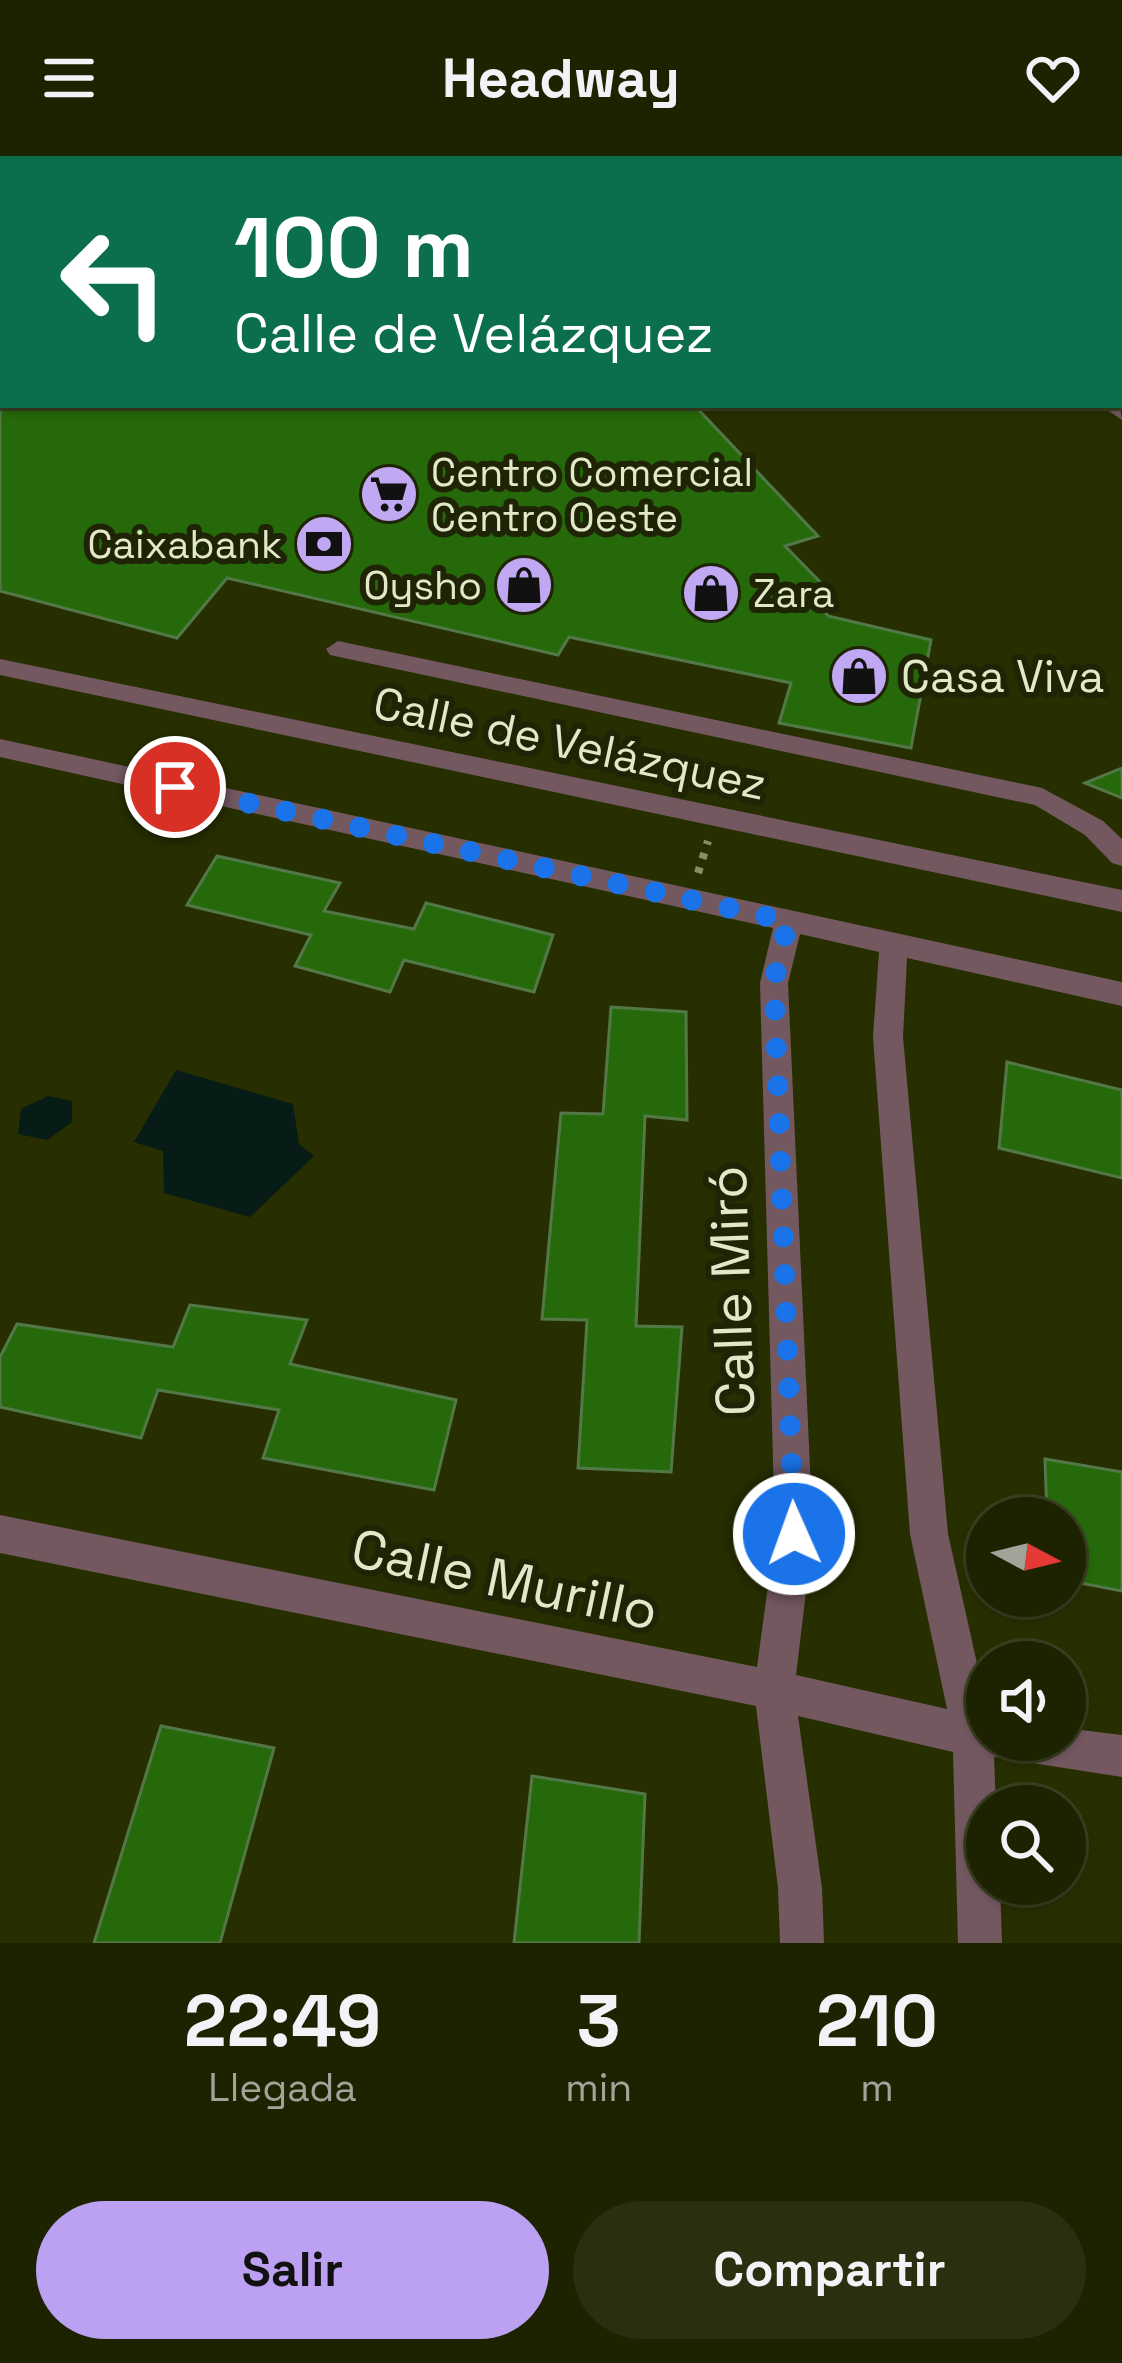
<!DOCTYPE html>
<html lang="es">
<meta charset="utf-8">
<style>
body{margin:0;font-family:"Space Grotesk",sans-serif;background:#2a2f0f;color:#f1f3f6;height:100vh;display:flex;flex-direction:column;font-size:45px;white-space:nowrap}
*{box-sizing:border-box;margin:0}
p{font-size:39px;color:#a0a499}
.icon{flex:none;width:66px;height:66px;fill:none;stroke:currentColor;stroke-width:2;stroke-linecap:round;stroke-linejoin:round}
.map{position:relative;height:1787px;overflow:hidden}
.sheet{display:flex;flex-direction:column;background:#1d2300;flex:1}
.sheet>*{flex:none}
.guide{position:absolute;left:0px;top:0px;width:1122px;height:252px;box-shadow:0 3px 9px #0004,0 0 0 3px #3b4022;background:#0b6e4f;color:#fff;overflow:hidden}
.needle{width:78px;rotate:97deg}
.fabs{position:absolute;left:966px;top:1341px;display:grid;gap:24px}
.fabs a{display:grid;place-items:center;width:120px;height:120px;border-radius:50%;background:#1d2300;box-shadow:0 3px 9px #0004,0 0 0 3px #3b4022;font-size:60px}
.pin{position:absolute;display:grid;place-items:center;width:102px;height:102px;color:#fff;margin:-51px;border:6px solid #fff;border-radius:50%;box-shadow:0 3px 12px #0007}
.me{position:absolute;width:132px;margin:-66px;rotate:358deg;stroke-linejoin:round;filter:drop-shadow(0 0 9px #0008)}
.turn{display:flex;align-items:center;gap:42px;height:252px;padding:0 36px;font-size:54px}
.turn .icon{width:156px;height:156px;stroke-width:2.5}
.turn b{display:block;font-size:84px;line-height:102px}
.eta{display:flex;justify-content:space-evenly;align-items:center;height:204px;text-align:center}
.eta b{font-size:72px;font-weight:700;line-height:84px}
.primary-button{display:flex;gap:24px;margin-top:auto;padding:24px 36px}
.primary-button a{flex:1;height:138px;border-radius:72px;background:#bca0f2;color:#111;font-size:48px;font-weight:700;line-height:138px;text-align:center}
.primary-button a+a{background:#2a2f0f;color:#f1f3f6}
header{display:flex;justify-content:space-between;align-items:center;height:156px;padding:0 36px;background:#1d2300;font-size:54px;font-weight:700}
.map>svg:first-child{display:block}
.water{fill:#071b17}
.building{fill:#26690a;stroke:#527848;stroke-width:3}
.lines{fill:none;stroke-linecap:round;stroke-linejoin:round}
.path{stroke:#868e68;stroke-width:8;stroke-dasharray:6 9;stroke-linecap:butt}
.minor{fill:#735860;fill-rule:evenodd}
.route{stroke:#1a73e8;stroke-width:21;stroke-dasharray:0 37.8}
.labels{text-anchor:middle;stroke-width:12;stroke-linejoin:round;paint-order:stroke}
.far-poi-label{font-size:39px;fill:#e1e9ca;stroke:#1e2405;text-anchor:start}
.poi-label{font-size:45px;fill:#e1e9ca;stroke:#1e2405;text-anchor:start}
.street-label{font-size:45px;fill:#e1e9ca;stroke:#1e2405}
.near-street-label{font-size:54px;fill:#e1e9ca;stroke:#1e2405}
</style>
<header><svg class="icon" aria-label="menu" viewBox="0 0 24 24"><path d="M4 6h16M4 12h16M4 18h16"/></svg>Headway<svg class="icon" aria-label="heart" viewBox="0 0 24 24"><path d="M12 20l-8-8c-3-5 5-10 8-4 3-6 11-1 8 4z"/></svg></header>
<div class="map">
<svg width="1122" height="1787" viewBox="0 0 1122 1787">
<rect width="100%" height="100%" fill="#272f00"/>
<path class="water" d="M176,914L293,948L299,988L314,1000L250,1061L164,1037L163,995L134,986Z
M48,940L72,945V966L47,984L18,978L21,953Z"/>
<path class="building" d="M115,0H458L461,3H111Z
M0,72L3,249H694L818,380L785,390L826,432L809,437L828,460L931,484L911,592L779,567L791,527L569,481L558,499L227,422L177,482L0,435Z
M1122,612V642L1085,627Z
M217,700L340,727L324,755L414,773L426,747L553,779L534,836L404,804L390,836L295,810L311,779L187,749Z
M611,851L686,856L687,964L645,960L636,1170L682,1171L671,1316L578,1312L587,1164L542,1163L561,957L603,958Z
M1007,906L1122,934V1022L999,992Z
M190,1149L307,1164L290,1208L456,1244L434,1334L263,1302L279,1254L158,1234L141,1282L0,1251V1201L17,1168L173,1191Z
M1045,1303L1122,1316V1435L1065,1424V1362H1047Z
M161,1570L274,1592L220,1787H94Z
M532,1620L645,1638L639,1787H514Z"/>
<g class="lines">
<path class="path" d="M698,717L708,685"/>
<path class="minor" d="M777,0H795L797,3H779Z
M848,0H866L868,3H850Z
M1122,90V100L1119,101V91Z
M1119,187L1122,188V202L1119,201Z
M1119,246L1122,264L1100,249H1119Z
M338,485L1042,632L1103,665L1122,683V710L1112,707L1085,679L1035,649L330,499L326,493Z
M0,503L1122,734V756L0,519Z
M0,583L1122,826V850L907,802L903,881L948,1378L987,1552V1584H1065V1572L1122,1579V1621L994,1601L996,1650H987V1728H1000L1002,1787H958L953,1596L798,1560L822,1732L824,1787H780L778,1732L756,1550L0,1397V1359L757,1511L775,1378L760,827L773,772L0,601ZM800,778L879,796L873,881L910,1378L947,1553L796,1519L813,1378L788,827Z"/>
</g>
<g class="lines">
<path class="route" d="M175,631L788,765L774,826L794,1378"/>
</g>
<defs>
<g id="supermarket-disc" transform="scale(3)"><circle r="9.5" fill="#c1a8f3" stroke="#1e2405"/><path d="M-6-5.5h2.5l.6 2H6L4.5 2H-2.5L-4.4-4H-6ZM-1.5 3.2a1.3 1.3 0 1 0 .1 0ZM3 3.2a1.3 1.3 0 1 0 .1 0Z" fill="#111"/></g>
<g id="bank-disc" transform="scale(3)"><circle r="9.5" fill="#c1a8f3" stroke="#1e2405"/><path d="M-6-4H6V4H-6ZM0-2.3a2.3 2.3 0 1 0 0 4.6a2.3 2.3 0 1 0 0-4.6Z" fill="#111"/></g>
<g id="shop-disc" transform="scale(3)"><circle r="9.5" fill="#c1a8f3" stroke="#1e2405"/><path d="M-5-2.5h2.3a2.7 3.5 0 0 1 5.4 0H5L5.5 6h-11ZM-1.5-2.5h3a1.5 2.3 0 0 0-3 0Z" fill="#111"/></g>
</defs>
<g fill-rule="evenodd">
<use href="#supermarket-disc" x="389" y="338"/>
<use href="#bank-disc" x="324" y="388"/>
<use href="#shop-disc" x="524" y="429"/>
<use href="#shop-disc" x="711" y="437"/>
<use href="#shop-disc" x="859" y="520"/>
</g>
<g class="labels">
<g class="far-poi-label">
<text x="431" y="330">Centro Comercial<tspan x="431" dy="45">Centro Oeste</tspan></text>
<text x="282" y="402" text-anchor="end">Caixabank</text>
<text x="482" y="443" text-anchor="end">Oysho</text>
<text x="753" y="451">Zara</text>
</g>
<g class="poi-label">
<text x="901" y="536">Casa Viva</text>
</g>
<g class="street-label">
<text transform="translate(570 587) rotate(12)" y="16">Calle de Velázquez</text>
</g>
<g class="near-street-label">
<text transform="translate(731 1135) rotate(-92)" y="19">Calle Miró</text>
<text transform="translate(505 1423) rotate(12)" y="19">Calle Murillo</text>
</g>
</g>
</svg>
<div class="fabs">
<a><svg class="needle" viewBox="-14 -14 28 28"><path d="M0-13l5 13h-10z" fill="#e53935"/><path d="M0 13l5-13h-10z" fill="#a0a499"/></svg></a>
<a><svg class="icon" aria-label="sound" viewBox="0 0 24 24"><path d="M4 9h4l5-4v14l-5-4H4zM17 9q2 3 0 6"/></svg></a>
<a><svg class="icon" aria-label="search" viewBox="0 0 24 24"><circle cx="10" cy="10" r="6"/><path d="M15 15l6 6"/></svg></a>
</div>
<div class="pin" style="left:175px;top:631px;background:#d93025"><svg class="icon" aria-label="arrive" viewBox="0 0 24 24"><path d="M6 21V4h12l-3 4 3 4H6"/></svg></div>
<svg class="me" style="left:794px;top:1378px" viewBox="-20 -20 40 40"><circle r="17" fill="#1a73e8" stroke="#fff" stroke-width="3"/><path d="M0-11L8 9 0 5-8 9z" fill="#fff"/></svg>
<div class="guide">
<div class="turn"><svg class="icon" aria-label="left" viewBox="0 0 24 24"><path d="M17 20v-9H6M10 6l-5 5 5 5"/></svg><div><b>100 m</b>Calle de Velázquez</div></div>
</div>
</div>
<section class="sheet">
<div class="eta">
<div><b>22:49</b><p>Llegada</p></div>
<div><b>3</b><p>min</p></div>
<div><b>210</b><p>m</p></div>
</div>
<div class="primary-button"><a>Salir</a><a>Compartir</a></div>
</section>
